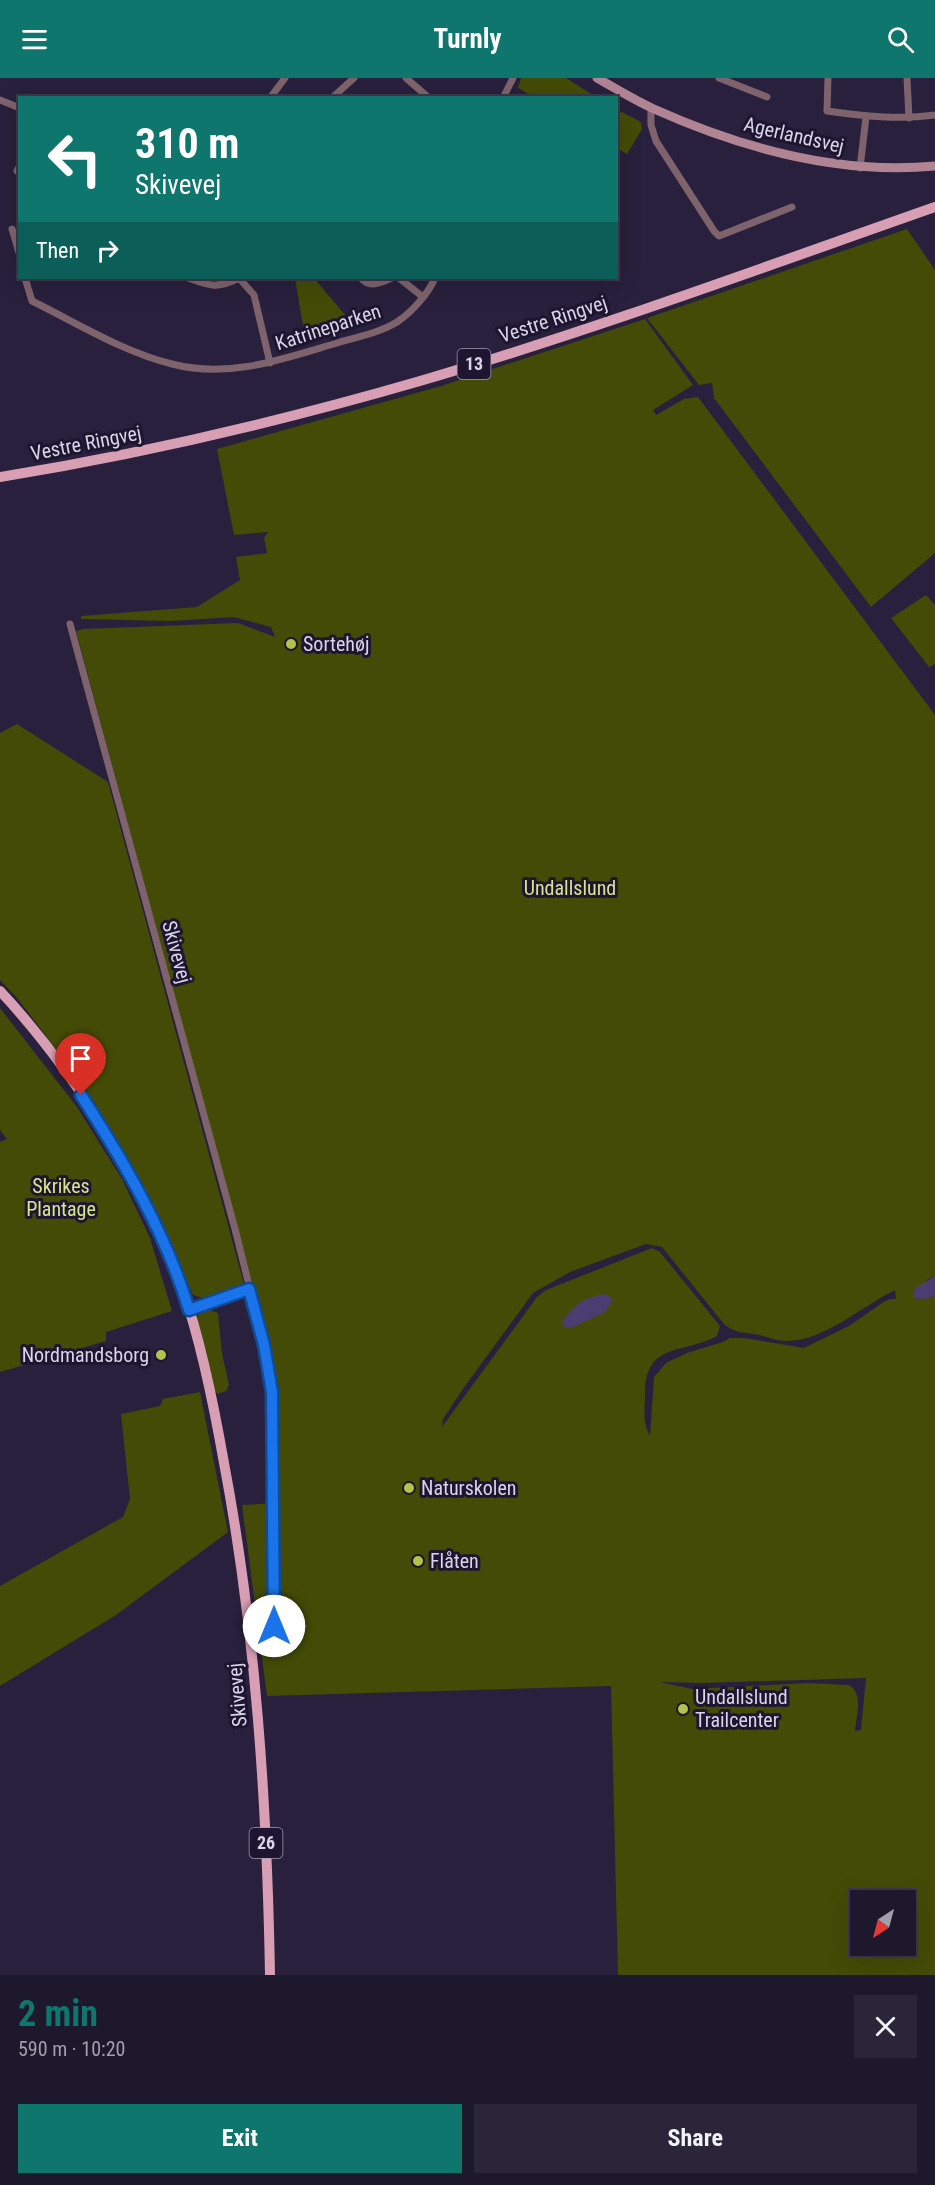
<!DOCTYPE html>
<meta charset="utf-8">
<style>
body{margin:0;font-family:"Roboto Condensed",sans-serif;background:#2b2539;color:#f1f3f6;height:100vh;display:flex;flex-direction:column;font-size:22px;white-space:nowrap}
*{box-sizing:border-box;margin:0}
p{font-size:20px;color:#a1a0aa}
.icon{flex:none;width:33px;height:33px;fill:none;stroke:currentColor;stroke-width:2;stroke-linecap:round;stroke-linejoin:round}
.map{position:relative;height:1897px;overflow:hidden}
.drawer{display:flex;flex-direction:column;background:#1e182d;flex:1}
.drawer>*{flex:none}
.top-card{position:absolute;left:18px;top:18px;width:600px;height:183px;border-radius:0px;box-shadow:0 6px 24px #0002,0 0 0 2px #3c3749;background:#0f766e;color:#fff;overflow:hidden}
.needle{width:39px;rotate:216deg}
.fabs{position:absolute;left:850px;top:1812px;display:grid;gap:12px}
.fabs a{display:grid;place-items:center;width:66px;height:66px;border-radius:0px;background:#1e182d;box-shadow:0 6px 24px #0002,0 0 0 2px #3c3749;font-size:30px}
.pin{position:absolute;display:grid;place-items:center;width:51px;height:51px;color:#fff;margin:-62px -26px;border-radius:50% 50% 50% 0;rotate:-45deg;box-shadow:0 0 6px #0007}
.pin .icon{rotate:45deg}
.me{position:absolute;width:66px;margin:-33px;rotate:0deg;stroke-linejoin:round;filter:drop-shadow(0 0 4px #0008)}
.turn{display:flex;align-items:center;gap:21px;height:126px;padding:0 18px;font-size:27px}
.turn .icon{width:78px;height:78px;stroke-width:2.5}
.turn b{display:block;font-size:42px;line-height:51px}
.then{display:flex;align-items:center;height:57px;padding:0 18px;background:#0003;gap:12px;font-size:22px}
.round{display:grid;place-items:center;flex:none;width:63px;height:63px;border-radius:0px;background:#2b2539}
.headline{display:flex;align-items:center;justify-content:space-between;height:102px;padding:0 18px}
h1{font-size:36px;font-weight:700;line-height:45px;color:#0f766e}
.primary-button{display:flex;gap:12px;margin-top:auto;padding:12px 18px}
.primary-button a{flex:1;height:69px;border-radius:0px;background:#0f766e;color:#fff;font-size:24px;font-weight:700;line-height:69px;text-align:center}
.primary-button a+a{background:#2b2539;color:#f1f3f6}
header{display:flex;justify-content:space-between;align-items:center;height:78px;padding:0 18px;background:#0f766e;color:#fff;font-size:27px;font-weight:700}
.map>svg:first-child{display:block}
.green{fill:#434b07;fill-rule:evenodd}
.water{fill:#4c3d70}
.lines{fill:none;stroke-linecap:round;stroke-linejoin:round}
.street{stroke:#7e626c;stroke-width:7}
.secondary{stroke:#b18494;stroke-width:9}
.primary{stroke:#d89eb3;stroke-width:10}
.route-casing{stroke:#114b97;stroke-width:15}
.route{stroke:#1a73e8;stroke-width:10}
.poi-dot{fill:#b3c24b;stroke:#1e1631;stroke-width:2}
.labels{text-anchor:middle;stroke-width:6;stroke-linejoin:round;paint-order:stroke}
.shield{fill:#1e1631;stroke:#a19bb0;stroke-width:1.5}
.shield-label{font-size:18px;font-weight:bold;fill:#d9d4e7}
.street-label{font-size:20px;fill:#d9d4e7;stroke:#1e1631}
.poi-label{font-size:20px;fill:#d9d4e7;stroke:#1e1631;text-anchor:start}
.park-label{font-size:20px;fill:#d8e68b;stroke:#1e1631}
</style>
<header><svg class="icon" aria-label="menu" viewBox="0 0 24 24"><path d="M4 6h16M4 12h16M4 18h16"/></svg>Turnly<svg class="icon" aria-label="search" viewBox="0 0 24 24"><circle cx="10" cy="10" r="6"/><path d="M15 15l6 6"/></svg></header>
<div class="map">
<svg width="935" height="1897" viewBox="0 0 935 1897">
<rect width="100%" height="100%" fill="#28203c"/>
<path class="green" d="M521,0H566L596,19H534L518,10Z
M616,31L641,44L642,51L627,76L617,70Z
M907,151L935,192V475L871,529L714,320L712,305L699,307L647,240Z
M295,200H314L356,250L306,265Z
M645,241L693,307L653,332L656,337L684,321L698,319L935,637V1198L927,1202L916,1221L935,1218V1897H618L611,1608L267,1618L242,1427L278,1425L277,1314L268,1263L76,553L83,551L238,545L275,559L271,549L234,539L171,543L81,541V538L197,529L240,502L236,479L267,475L264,460L268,454L234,457L217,371L441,308ZM646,1166L662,1169L724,1246C735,1256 746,1254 759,1257C768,1259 777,1263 786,1263C823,1264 862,1228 895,1212L896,1221H890L882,1225L849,1248L804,1270L744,1260H730L723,1264L687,1275L666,1285L654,1299L650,1358C642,1342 645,1334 645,1317C645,1263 682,1277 717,1258L720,1248L660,1174L652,1170L546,1212L537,1219L442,1349L443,1341L463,1311L533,1215L570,1194ZM866,1600L861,1652L855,1653C856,1639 864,1616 849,1607L808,1605L692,1611L660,1604L701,1605ZM861,1822H906V1868H861Z
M926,517L935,527V586L929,589L891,540Z
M17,646L108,704L244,1206L203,1220L193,1217L158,1135L86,1011L18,921L0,902V655Z
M0,930L77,1029L122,1101L150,1160L172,1233L106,1254V1263L0,1294V1064L7,1061L0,1052Z
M206,1230L218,1235L222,1275L229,1307L226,1313L218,1316L214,1313L197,1240L200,1233Z
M200,1314L228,1454L116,1537L0,1608V1508L123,1439L130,1421L121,1336L160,1328L163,1321Z"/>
<path class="water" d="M935,1198V1218L924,1221L913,1220L914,1211Z
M605,1216L613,1221L605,1234L571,1250L564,1249L562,1243C577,1225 582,1220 605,1216Z"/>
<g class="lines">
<path class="street" d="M406,0L429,20
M719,0L767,19
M828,0L827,33C863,38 898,42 935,37
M907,0L909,40
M270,20L285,0
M332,20L354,0
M503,20L513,0
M0,22L20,30
M651,30V47L656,63L714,153L719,158L792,129
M860,90L866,39
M17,93L20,87
M12,151L20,178
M25,200L32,223C77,245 123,274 172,286C229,301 283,281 337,265C357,259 379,255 397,244C412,234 428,216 435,200
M188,200C210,208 217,211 239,200L254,217L270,285
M361,200C370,211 381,204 392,200
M399,200L423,219
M70,546L235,1151L264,1267L272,1314L274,1548
M189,1232L249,1211"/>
<path class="secondary" d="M597,0C615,10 634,22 654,31C741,70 839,97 935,88"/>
<path class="primary" d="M0,399C142,376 282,343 420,303C594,252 764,189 935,129
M0,913C75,993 146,1108 183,1212C202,1267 214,1328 224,1385C256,1554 267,1726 270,1897"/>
</g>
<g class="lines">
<g class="route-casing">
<path id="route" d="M81,1017C124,1084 166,1155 189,1232L249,1211L264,1267L272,1314L274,1548"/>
</g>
<use href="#route" class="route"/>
</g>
<g class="poi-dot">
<circle cx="291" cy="566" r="6"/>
<circle cx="161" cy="1277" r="6"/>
<circle cx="409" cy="1410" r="6"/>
<circle cx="418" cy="1483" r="6"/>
<circle cx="683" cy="1631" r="6"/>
</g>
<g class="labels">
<g class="shield">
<rect x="457.5" y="271" width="33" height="30" rx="4.5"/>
<rect x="249.5" y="1750" width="33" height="30" rx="4.5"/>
</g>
<g class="shield-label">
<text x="474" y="292">13</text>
<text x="266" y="1771">26</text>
</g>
<g class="street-label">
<text transform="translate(794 57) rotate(13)" y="7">Agerlandsvej</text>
<text transform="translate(553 241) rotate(-18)" y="7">Vestre Ringvej</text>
<text transform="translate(328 249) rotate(-18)" y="7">Katrineparken</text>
<text transform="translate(86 365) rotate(-11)" y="7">Vestre Ringvej</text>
<text transform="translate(177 874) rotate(75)" y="7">Skivevej</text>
<text transform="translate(237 1617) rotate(-95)" y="7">Skivevej</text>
</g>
<g class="poi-label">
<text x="303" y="573">Sortehøj</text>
<text x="149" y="1284" text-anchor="end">Nordmandsborg</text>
<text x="421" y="1417">Naturskolen</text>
<text x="430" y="1490">Flåten</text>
<text x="695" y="1626">Undallslund<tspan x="695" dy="23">Trailcenter</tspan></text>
</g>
<g class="park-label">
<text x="570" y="817">Undallslund</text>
<text x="61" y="1115">Skrikes<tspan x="61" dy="23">Plantage</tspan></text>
</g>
</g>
</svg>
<div class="fabs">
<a><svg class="needle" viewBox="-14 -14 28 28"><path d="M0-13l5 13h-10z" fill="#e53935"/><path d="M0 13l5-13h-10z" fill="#a1a0aa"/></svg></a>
</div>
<div class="pin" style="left:81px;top:1017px;background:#d93025"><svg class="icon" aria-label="arrive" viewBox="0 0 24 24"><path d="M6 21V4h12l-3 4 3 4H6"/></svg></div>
<svg class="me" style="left:274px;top:1548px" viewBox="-20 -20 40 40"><circle r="19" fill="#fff"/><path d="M0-13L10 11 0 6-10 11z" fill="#1a73e8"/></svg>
<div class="top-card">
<div class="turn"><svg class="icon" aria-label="left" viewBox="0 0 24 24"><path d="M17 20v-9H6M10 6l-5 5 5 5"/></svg><div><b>310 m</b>Skivevej</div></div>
<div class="then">Then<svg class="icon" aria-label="right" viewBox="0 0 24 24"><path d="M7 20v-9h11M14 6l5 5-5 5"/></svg></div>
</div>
</div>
<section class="drawer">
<div class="headline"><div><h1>2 min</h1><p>590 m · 10:20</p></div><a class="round"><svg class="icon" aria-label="close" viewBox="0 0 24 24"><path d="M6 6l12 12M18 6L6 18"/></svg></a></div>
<div class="primary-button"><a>Exit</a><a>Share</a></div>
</section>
